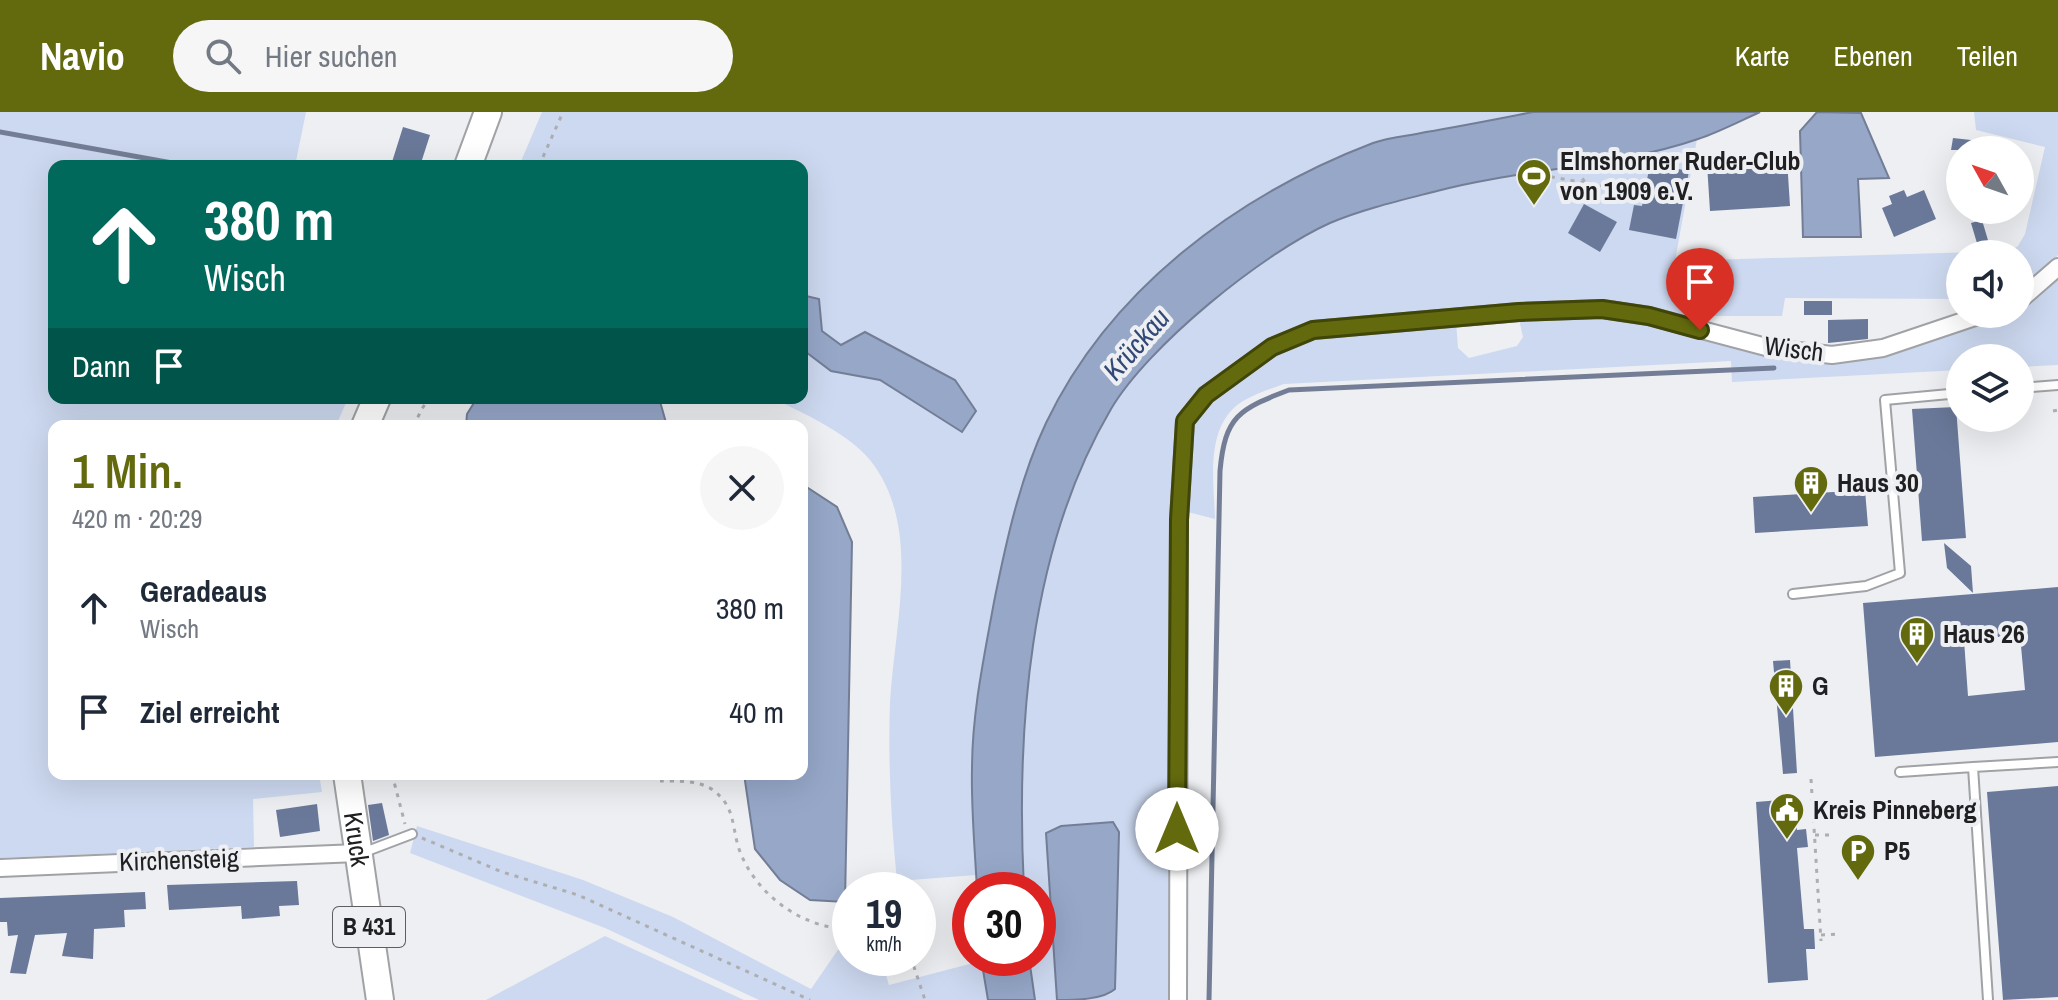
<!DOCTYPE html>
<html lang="de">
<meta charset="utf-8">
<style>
body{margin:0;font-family:"Archivo Narrow",sans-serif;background:#f6f6f7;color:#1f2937;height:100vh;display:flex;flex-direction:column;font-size:30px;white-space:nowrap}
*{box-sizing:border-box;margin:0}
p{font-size:26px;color:#747a83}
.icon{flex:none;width:44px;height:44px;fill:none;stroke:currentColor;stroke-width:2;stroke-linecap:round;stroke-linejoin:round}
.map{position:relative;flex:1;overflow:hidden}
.details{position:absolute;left:48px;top:308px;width:760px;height:360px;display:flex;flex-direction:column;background:#fff;border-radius:16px;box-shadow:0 8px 32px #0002}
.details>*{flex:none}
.top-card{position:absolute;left:48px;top:48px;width:760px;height:244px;border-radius:16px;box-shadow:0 8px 32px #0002;background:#00695c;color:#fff;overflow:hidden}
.needle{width:52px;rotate:310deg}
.controls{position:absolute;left:1946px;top:24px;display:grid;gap:16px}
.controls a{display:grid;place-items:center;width:88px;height:88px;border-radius:50%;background:#fff;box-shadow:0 8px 32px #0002;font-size:40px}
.speed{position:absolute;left:832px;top:760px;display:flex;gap:16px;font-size:40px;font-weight:700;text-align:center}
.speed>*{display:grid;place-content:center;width:104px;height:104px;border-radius:50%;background:#fff;box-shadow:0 8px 32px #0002;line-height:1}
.speed small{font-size:20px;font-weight:400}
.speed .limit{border:12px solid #d22;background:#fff;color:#111}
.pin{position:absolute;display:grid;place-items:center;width:68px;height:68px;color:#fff;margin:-82px -34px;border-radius:50% 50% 50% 0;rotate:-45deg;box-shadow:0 0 8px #0007}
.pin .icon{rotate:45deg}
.me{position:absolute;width:88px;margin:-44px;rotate:0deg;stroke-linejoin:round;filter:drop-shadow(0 0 6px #0008)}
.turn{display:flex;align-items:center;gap:28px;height:168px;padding:0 24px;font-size:36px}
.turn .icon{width:104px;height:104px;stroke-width:2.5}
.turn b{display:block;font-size:56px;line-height:68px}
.then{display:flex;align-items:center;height:76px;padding:0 24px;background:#0003;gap:16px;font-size:30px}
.round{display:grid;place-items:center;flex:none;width:84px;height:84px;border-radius:42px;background:#f6f6f7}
.headline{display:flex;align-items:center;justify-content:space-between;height:136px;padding:0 24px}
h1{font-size:48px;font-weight:600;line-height:60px;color:#636a0d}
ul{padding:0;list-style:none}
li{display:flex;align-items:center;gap:24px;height:104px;padding:0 24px}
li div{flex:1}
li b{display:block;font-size:30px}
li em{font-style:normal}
header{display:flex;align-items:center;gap:48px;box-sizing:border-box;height:112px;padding:0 40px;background:#636a0d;color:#fff}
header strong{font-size:38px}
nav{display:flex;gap:44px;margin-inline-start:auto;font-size:28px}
.search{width:560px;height:72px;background:#f6f6f7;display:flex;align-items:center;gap:20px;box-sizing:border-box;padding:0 28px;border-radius:44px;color:#747a83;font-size:30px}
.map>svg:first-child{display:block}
.green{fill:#cdd9f0}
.water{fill:#96a7c8;stroke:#737e96;stroke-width:2}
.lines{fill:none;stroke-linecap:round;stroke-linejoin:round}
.stream{stroke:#737e96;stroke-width:5}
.building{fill:#6a7999;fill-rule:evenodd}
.service-casing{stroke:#a0a2a5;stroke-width:12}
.minor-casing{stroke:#a0a2a5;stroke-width:20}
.primary-casing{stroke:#a0a2a5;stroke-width:30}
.path{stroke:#adaeb1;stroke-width:3;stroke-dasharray:4 6;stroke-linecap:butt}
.service{stroke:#fff;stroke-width:8}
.minor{stroke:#fff;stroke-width:16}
.primary{stroke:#fff;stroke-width:26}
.route-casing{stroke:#404508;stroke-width:20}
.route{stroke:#636a0d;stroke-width:14}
.labels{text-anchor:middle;stroke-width:8;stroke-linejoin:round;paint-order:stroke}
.shield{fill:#edeff2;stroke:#5e5e60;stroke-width:2}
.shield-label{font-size:24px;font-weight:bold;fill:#202022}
.poi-label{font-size:26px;font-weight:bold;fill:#202022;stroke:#edeff2;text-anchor:start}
.street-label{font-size:26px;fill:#202022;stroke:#edeff2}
.water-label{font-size:28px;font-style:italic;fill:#324876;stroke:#edeff2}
</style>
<header>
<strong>Navio</strong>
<div class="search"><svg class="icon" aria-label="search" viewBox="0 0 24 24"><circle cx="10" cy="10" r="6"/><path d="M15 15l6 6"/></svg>Hier suchen</div>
<nav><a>Karte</a><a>Ebenen</a><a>Teilen</a></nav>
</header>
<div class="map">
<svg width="2058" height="888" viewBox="0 0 2058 888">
<rect width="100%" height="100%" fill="#edeff2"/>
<path class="green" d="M0,0H306L295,54H201L0,18Z
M542,0H1533L1377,30L1316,55L1263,83L1023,375L1005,439L980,562L971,656L976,763L897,769C891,709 888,651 890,591C894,514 923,414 870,348C848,321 803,301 772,286H802V54H519Z
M1974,0H2058V143L2038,167L2020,178V142H1960V187L1785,186L1782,204H1671L1650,198L1308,213L1201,280L1187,294L1180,307L1174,405L1170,888H1079L1111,882L1115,877L1119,720L1113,710L1046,721L1057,888H1035L1029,846H1038V778H1024C1022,744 1018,709 1020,675C1027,549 1043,406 1111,296C1138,252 1193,203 1234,172C1264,150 1297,125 1331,111C1439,66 1581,52 1697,27L1675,149L2010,139L2018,134L2025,122L2045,35L1976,18Z
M0,22L178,54H54V286H348L336,314H54V662H319L322,680L253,687L254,735L0,746Z
M2058,168V253L2020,255V246H1960V258L1732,270L1731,249L1284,272C1270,277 1255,282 1243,289C1204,313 1214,369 1215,407L1184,399L1189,318L1206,290L1272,242L1317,223L1456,209L1458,236L1469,246L1517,234L1523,225L1519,207L1602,203L1649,209L1724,233L1792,246L1885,242L2008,202H2020V196Z
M417,714L583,768L673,805L811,877L842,832L850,835V846L881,847L889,873L981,849L988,888H759L605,816L410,741Z
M605,824L744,888H486Z"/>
<path class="water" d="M1533,0H1760C1740,9 1719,20 1698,27C1617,55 1520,57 1437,79C1402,88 1363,97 1330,111C1263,141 1148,234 1111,297C1028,438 1016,619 1024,778H977C975,738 971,697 972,657C972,601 984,545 994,490C1006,430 1020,366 1046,311C1110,177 1237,83 1373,31C1390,25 1409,24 1426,20C1462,14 1497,7 1533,0Z
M1817,0L1861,1L1889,66L1858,67L1861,125H1803L1800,19Z
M802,183L819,187L822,219L841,233L865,220L955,268L976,299L962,320L880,268L831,259L802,237Z
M477,286H659L667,314H466L467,302Z
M802,372L837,395L852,430L845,790L810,788L780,768L755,737L744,662H802Z
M1113,710L1119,720L1115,877C1103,888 1074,888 1057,888L1046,721L1061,714Z
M981,846H1029L1035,888H988Z"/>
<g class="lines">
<path class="stream" d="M0,20L189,54
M1209,888L1220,359C1225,304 1239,297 1289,278L1774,256"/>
</g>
<path class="building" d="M403,15L430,23L420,54L392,50Z
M1953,26L1989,30V38H1951Z
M1787,47L1790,94L1710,99L1707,52Z
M1650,52L1689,59L1676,127L1629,118L1634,93L1642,94Z
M1904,78L1907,85L1924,78L1936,107L1894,125L1882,96L1892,92L1889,84Z
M1584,92L1617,110L1600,140L1568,121Z
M1982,108L1990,135L1979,138L1971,111Z
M1804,189H1832V203H1804Z
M1868,207V227L1828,231V208Z
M1956,295L1966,426L1922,429L1912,297Z
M1865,378L1868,414L1755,421L1753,385Z
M1944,431L1971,454L1973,481L1947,456Z
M2058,475V630L1875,645L1863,491ZM2020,523L2025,578L1968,584L1964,528Z
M1790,548L1797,661L1783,662L1773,549Z
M2058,674V885L2003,888L1987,680Z
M1793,687L1797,718L1806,717L1808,735L1797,736L1804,817H1814L1815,837H1806L1808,868L1768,871L1756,690Z
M382,691L389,723L373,729L368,693Z
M317,692L320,719L280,725L276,698Z
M297,769L299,793L279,794L280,804L242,807L241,794L169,798L167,773Z
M145,780L146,797L124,798L125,815L94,817L93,847L62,844L67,821L35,823L26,862L10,861L18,823L8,824L7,810H0V786Z"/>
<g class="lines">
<g class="service-casing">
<path id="service" d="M2020,276L2058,273
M1793,482L1866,474L1900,461L1885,288L1960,281
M1973,655L2058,650
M1900,660L1973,655L1988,888
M362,741L412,722"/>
</g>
<g class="minor-casing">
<path id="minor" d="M2020,188L2058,155
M0,756L358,741
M1178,888L1179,408L1185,309L1206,283L1272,235L1313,218L1519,200L1602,197L1649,204L1766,235L1832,243L1883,236L1984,202"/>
</g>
<g class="primary-casing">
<g id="primary">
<path d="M468,54L488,0"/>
<path d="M365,314L377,286"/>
<path id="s1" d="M347,662L380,888"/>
</g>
</g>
<path class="path" d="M539,54L563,0
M1577,58L1586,72
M1541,63L1630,79
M2053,299L2058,298
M413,314L428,286
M392,662L405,712
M1811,667L1821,829
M660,669C676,669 701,668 714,679C734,694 732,712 738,734C753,781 802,817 850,817
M1815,723H1831
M422,726L502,760L578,783L810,888
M1821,823L1838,822
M908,846L913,852L925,888"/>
<use href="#service" class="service"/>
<use href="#minor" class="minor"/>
<use href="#primary" class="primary"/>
</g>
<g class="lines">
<g class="route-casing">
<path id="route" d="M1177,717L1179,408L1185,309L1206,283L1272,235L1313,218L1519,200L1602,197L1649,204L1700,218"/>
</g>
<use href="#route" class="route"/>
</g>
<defs>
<g id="stadium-pin" transform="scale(1.8)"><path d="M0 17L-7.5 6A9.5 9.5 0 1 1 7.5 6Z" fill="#636a0d" stroke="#edeff2"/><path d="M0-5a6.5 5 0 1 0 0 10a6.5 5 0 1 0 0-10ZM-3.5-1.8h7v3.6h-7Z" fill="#fff"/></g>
<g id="building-pin" transform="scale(1.8)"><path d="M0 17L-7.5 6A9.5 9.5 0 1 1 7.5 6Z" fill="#636a0d" stroke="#edeff2"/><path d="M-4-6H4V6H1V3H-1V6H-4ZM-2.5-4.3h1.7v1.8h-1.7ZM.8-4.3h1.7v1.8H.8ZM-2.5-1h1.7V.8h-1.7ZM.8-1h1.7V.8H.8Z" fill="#fff"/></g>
<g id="civic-pin" transform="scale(1.8)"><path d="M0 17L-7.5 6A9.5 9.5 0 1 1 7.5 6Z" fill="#636a0d" stroke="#edeff2"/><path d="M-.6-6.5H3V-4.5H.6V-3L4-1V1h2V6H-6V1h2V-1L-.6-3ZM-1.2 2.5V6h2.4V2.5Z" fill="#fff"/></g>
<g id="parking-pin" transform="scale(1.8)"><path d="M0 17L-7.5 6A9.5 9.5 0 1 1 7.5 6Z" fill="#636a0d" stroke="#edeff2"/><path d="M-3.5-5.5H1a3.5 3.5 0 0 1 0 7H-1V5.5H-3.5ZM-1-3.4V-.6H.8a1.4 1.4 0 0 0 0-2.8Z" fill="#fff"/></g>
</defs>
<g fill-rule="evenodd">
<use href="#stadium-pin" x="1534" y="64"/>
<use href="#building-pin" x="1811" y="371"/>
<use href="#building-pin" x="1917" y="522"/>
<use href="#building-pin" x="1786" y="574"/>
<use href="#civic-pin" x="1787" y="698"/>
<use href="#parking-pin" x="1858" y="739"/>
</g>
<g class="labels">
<rect class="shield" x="333" y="795" width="72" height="40" rx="6"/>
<g class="shield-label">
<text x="369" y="823">B 431</text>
</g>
<g class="poi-label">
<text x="1560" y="58">Elmshorner Ruder-Club<tspan x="1560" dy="30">von 1909 e.V.</tspan></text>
<text x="1837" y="380">Haus 30</text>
<text x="1943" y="531">Haus 26</text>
<text x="1812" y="583">G</text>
<text x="1813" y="707">Kreis Pinneberg</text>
<text x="1884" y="748">P5</text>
</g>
<g class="street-label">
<text transform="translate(1794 237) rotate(7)" y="9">Wisch</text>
<text dy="9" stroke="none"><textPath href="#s1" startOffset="66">Kruck</textPath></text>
<text transform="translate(179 748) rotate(-2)" y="9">Kirchensteig</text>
</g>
<g class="water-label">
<text transform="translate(1136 232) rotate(-49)" y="10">Krückau</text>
</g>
</g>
</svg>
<div class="controls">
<a><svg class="needle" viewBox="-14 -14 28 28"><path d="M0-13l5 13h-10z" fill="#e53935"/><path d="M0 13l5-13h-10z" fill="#747a83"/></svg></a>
<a><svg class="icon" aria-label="sound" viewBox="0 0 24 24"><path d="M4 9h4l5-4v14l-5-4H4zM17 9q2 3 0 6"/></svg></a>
<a><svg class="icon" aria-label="layers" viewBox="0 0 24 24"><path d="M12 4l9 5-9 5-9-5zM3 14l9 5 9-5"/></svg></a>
</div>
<div class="speed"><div>19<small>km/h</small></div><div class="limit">30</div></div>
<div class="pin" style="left:1700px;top:218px;background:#d93025"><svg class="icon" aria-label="arrive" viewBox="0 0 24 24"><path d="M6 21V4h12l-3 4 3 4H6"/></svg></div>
<svg class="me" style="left:1177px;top:717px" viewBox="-20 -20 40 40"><circle r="19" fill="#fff"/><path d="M0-13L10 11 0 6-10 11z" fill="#636a0d"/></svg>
<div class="top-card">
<div class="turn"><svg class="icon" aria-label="ahead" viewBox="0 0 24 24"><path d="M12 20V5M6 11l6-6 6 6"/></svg><div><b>380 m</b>Wisch</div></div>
<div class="then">Dann<svg class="icon" aria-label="arrive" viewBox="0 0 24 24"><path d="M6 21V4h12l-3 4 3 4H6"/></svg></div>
</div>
<section class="details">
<div class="headline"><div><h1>1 Min.</h1><p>420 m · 20:29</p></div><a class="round"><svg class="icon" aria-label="close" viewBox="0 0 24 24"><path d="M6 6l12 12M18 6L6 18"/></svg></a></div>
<ul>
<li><svg class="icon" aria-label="ahead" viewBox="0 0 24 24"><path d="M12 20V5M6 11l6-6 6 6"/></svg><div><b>Geradeaus</b><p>Wisch</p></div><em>380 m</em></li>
<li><svg class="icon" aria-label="arrive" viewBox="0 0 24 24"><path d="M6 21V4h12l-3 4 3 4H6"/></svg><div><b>Ziel erreicht</b></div><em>40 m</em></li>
</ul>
</section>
</div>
